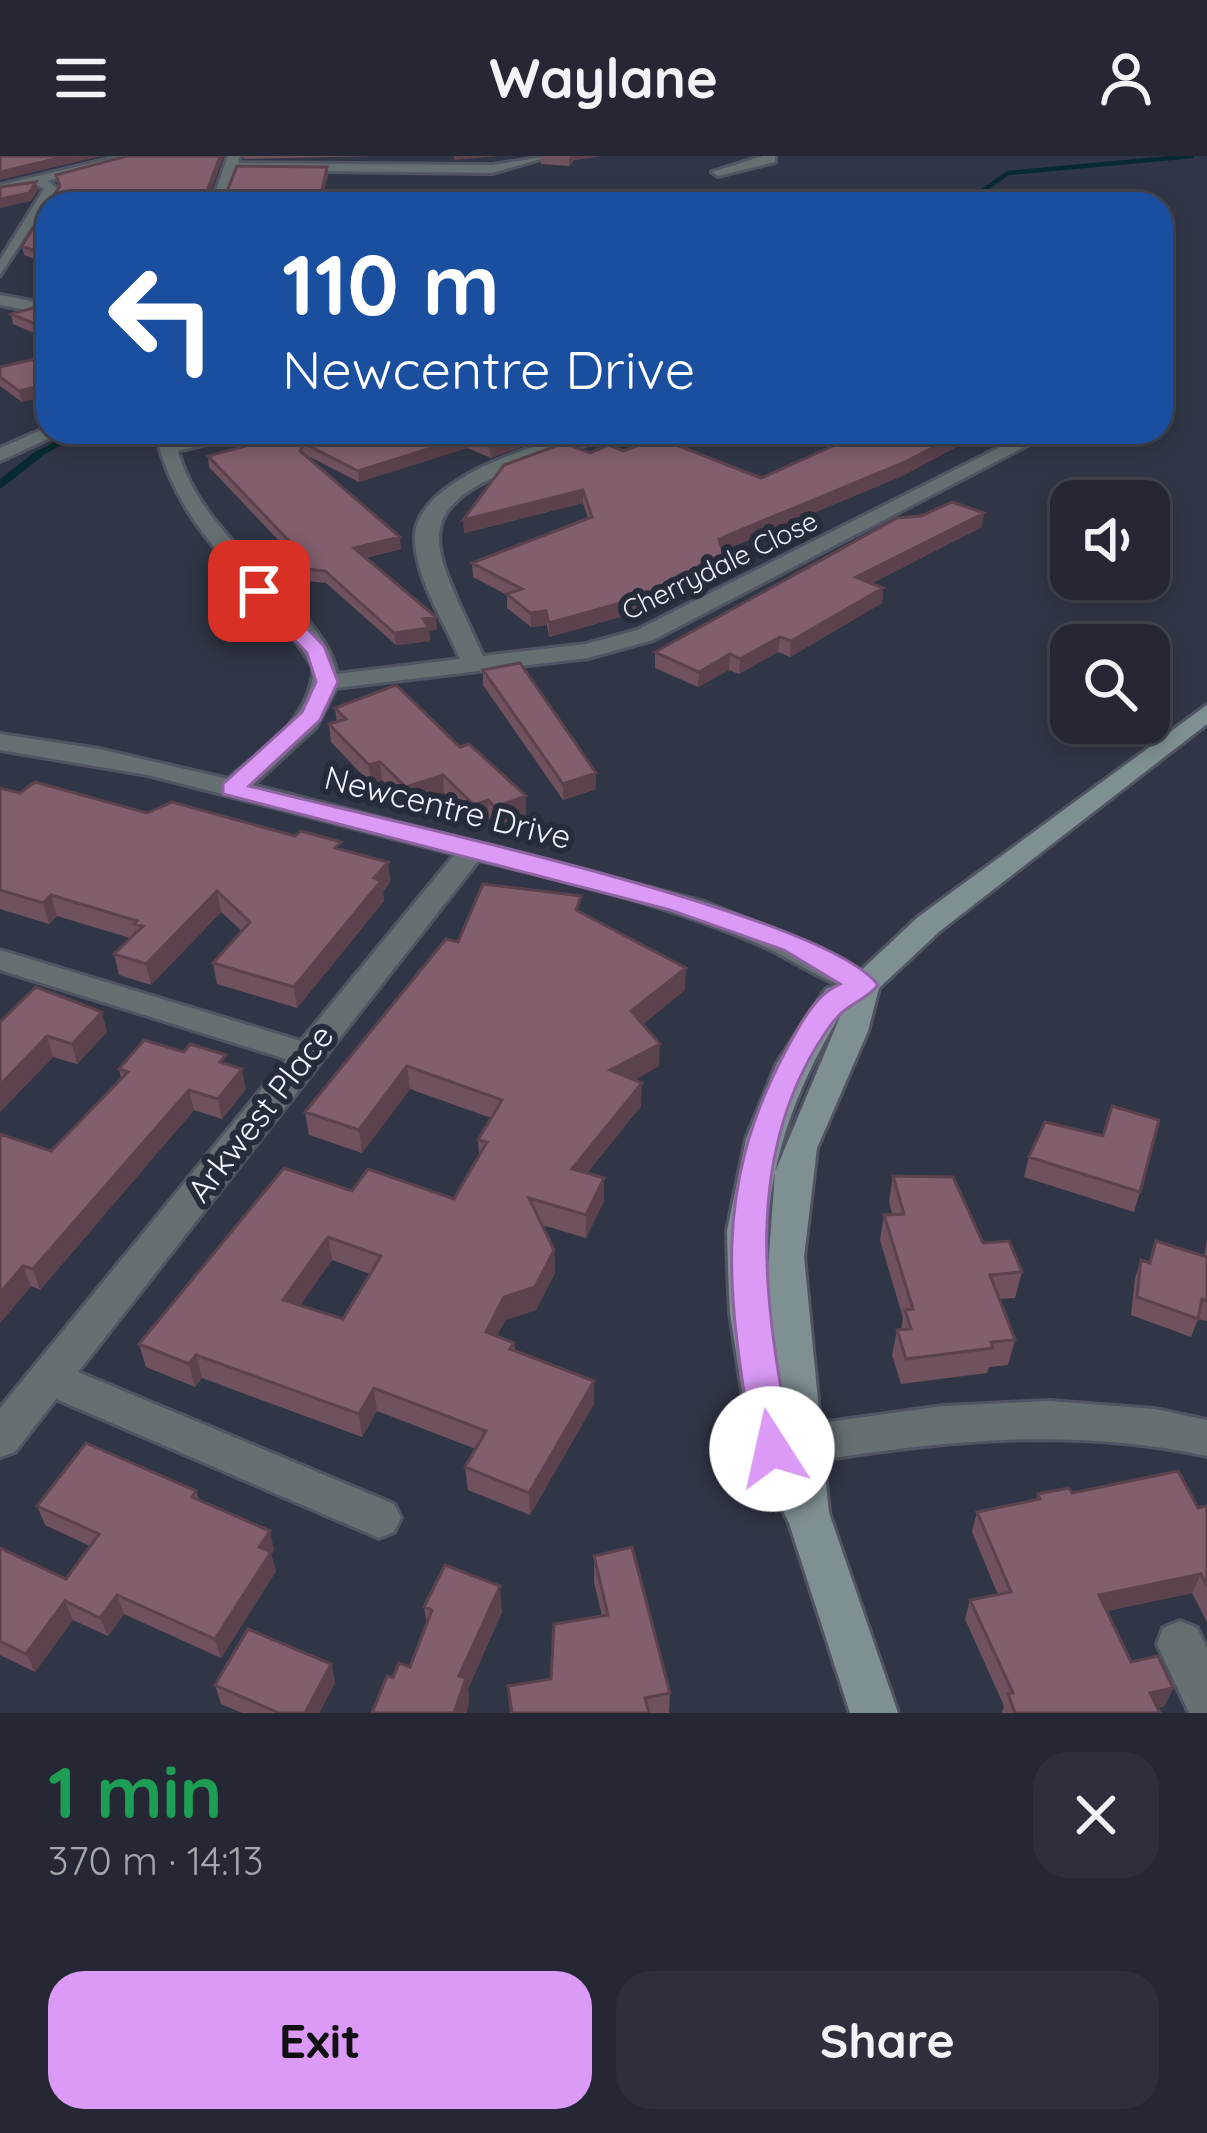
<!DOCTYPE html>
<meta charset="utf-8">
<style>
body{margin:0;font-family:Quicksand,sans-serif;background:#2d303c;color:#f1f3f6;height:100vh;display:flex;flex-direction:column;font-size:45px;white-space:nowrap}
*{box-sizing:border-box;margin:0}
p{font-size:39px;color:#a3a6ac}
.icon{flex:none;width:66px;height:66px;fill:none;stroke:currentColor;stroke-width:2;stroke-linecap:round;stroke-linejoin:round}
.map{position:relative;height:1557px;overflow:hidden}
.sheet{display:flex;flex-direction:column;background:#252834;flex:1}
.sheet>*{flex:none}
.top-card{position:absolute;left:36px;top:36px;width:1137px;height:252px;border-radius:36px;box-shadow:0 6px 18px #0003,0 0 0 3px #42444f;background:#1a4fa0;color:#fff;overflow:hidden}
.controls{position:absolute;left:1050px;top:324px;display:grid;gap:24px}
.controls a{display:grid;place-items:center;width:120px;height:120px;border-radius:24px;background:#252834;box-shadow:0 6px 18px #0003,0 0 0 3px #42444f;font-size:60px}
.pin{position:absolute;display:grid;place-items:center;width:102px;height:102px;color:#fff;margin:-51px;border-radius:24px;box-shadow:0 6px 18px #0006}
.me{position:absolute;width:132px;margin:-66px;rotate:350deg;stroke-linejoin:round;filter:drop-shadow(0 0 9px #0008)}
.turn{display:flex;align-items:center;gap:42px;height:252px;padding:0 48px;font-size:54px}
.turn .icon{width:156px;height:156px;stroke-width:2.5}
.turn b{display:block;font-size:84px;line-height:102px}
.round{display:grid;place-items:center;flex:none;width:126px;height:126px;border-radius:36px;background:#2d303c}
.headline{display:flex;align-items:center;justify-content:space-between;height:204px;padding:0 48px}
h1{font-size:72px;font-weight:700;line-height:90px;color:#1e9e55}
.action{display:flex;gap:24px;margin-top:auto;padding:24px 48px}
.action a{flex:1;height:138px;border-radius:36px;background:#da9af6;color:#111;font-size:48px;font-weight:700;line-height:138px;text-align:center}
.action a+a{background:#2d303c;color:#f1f3f6}
header{display:flex;justify-content:space-between;align-items:center;height:156px;padding:0 48px;background:#252834;font-size:54px;font-weight:700}
.map>svg:first-child{display:block}
.lines{fill:none;stroke-linecap:round;stroke-linejoin:round}
.stream-far2{stroke:#062a30;stroke-width:4.5}
.stream-far1{stroke:#062a30;stroke-width:6}
.stream{stroke:#062a30;stroke-width:8}
.street-casing{stroke:#505463;stroke-width:6}
.secondary-casing{stroke:#505463;stroke-width:6}
.street{fill:#667072;fill-rule:evenodd}
.secondary{fill:#7f9093;fill-rule:evenodd}
.wall{fill:#70525f;fill-rule:evenodd}
.shaded-wall{fill:#5b424d}
.building{fill:#825f6e;stroke:#5b424d;stroke-width:3;fill-rule:evenodd}
.route{fill:#da9af6;stroke:#8e64a0;stroke-width:3}
.labels{text-anchor:middle;stroke-width:12;stroke-linejoin:round;paint-order:stroke}
.far-street-label{font-size:27px;fill:#f0f3fe;stroke:#272c3b}
.street-label{font-size:33px;fill:#f0f3fe;stroke:#272c3b}
</style>
<header><svg class="icon" aria-label="menu" viewBox="0 0 24 24"><path d="M4 6h16M4 12h16M4 18h16"/></svg>Waylane<svg class="icon" aria-label="person" viewBox="0 0 24 24"><circle cx="12" cy="8" r="4"/><path d="M4 21q1-7 8-7t8 7"/></svg></header>
<div class="map">
<svg width="1207" height="1557" viewBox="0 0 1207 1557">
<rect width="100%" height="100%" fill="#313646"/>
<g class="lines">
<path class="stream-far2" d="M980,48L977,39L1008,17L1192,0"/>
<path class="stream-far1" d="M33,301L79,276"/>
<path class="stream" d="M0,328L39,298"/>
<g class="street-casing">
<path id="street" d="M121,0H141L48,25L57,32L0,119V104L44,33L35,28L0,37V29Z
M228,0H240L238,7L492,9L551,0L492,17L235,14L223,48H211Z
M763,0H775V6L718,20L712,16Z
M0,139L48,148V158L0,149Z
M48,271V276H57L54,280L0,305V292Z
M155,276H173L175,285L218,276H254L178,295C204,391 324,449 337,518L460,503C445,466 414,421 415,380C417,319 562,276 611,276C593,290 564,294 542,302C398,352 432,385 483,500L586,488L637,474L1030,276L1051,277L653,484L588,502L336,532L316,571L253,629L704,746L820,792L880,829L875,836C850,843 792,803 765,791C674,750 576,727 479,704L78,1216L394,1348L401,1362L394,1376L379,1382L56,1243L15,1296L0,1301V1252L286,903L0,814V794L301,885L455,698L148,619L0,594V578L99,593L228,623C266,591 309,565 314,512C257,422 182,387 155,276Z
M1050,1245L1155,1253L1207,1264V1300C1065,1269 927,1286 785,1310L770,1304L764,1291L770,1278L785,1272L943,1250Z
M1180,1465L1197,1472L1207,1492V1557H1189L1157,1488L1163,1472Z"/>
</g>
<g class="secondary-casing">
<path id="secondary" d="M1207,549V568L940,775L879,832L868,875L817,992L804,1101L829,1357L898,1557H850L789,1367L751,1293L730,1157L728,1113L727,1075L746,983L777,907L826,833L853,822L918,761ZM842,856L775,1016L767,1126C761,1027 790,940 842,856Z"/>
</g>
<use href="#street" class="street"/>
<use href="#secondary" class="secondary"/>
</g>
<path class="wall" d="M243,0H374L244,3Z
M541,0H600L574,4L569,10L541,8Z
M48,48V108L24,99L22,90Z
M48,148V183L13,168L11,158Z
M48,200V239L22,246L0,230V211Z
M531,276V287L491,302L467,292L359,326L306,299L305,300L401,393L365,402L437,473L429,475L430,485L396,489L326,427L307,425L280,401L278,389L282,388L209,311L208,300L289,280Z
M788,276H984L902,320L722,395L723,412L704,422L703,436L692,441L549,481L547,469L531,471L507,452V439L473,421L472,407L588,362L583,347L464,377L590,297L623,295L761,322L830,291Z
M982,371L872,427L883,432L882,447L790,501L778,496L739,518L729,514L698,531L655,512V496Z
M483,514L596,633L563,644L483,529Z
M335,552L526,659L496,670L489,663L475,668L444,637L408,650L382,624L371,628L331,586L329,568L337,566Z
M0,632L20,637L147,657L342,694L388,706L390,726L383,736L384,745L297,852L217,828L213,807L242,775L221,756L151,829L119,819L114,798L130,782L57,760L49,768L0,753Z
M581,757L685,834L643,868L659,910L634,924L641,950L587,1017L604,1045L586,1082L542,1069L554,1094L555,1117L536,1154L505,1164L497,1180L514,1187L515,1195L594,1225V1248L530,1359L468,1334L465,1311L476,1293L377,1255L362,1281L202,1222L195,1231L146,1211L139,1188L352,1035L454,1043L479,999L478,984L491,962L410,933L362,997L309,979L305,956L458,786ZM332,1104L370,1118L343,1163L300,1149Z
M0,866L107,876L77,908L53,901L0,956Z
M228,909L246,933L222,963L194,954L40,1134L31,1130L0,1167L51,995L121,922L119,913Z
M1029,1001L1140,1036L1134,1056L1024,1021Z
M893,1020L1022,1116L1015,1142L999,1143L1015,1184L1008,1209L989,1211L987,1217L901,1228L892,1199L897,1174H901L903,1162L880,1084L884,1059L892,1058L889,1045Z
M1207,1084V1165L1198,1163L1191,1181L1131,1159L1135,1122L1141,1104L1149,1107L1156,1085L1204,1100Z
M196,1335L199,1344L274,1394L271,1398L276,1415L221,1502L124,1458L108,1480L73,1464L35,1516L0,1499V1392L66,1423L90,1390L45,1369L37,1350Z
M1072,1337L1198,1352L1207,1350V1466L1192,1437L1107,1455L1131,1506L1173,1532L1164,1550L1157,1552L1160,1557H1002L1004,1550L965,1463L970,1444L998,1439L972,1376L977,1356L1036,1344L1038,1338Z
M594,1400L670,1537L669,1557H510L508,1530L551,1523L602,1460L594,1426Z
M424,1451L502,1456L468,1533L469,1547L466,1557H372L393,1522L410,1511L427,1468Z
M331,1508L335,1527L319,1557H242L221,1548L215,1529Z"/>
<path class="shaded-wall" d="M67,0H102L0,24V16Z
M220,0H224L207,46L206,38Z
M454,0H501L454,4Z
M571,0H600L574,4L569,10V2Z
M327,11L328,20L321,48H319Z
M36,26L38,35L31,45L0,52V43Z
M48,228V239L22,246L19,235Z
M531,276V287L491,302L490,291Z
M963,276H984L902,320L718,397L719,383Z
M466,281L467,292L359,326L358,315Z
M583,334V347L464,377L463,364Z
M984,357L982,371L855,436L856,421Z
M400,381L401,393L355,404L354,392Z
M724,398L723,412L704,422L703,436L692,441L549,481V467Z
M883,432L882,447L790,501L791,485Z
M546,455L547,469L531,471L530,457Z
M436,461L437,473L429,475L430,485L396,489L394,477L423,463Z
M780,481L778,496L739,518L740,503Z
M730,498L729,514L698,531L699,516Z
M380,606L382,624L371,628L369,609Z
M596,617V633L563,644V628Z
M443,619L444,637L408,650L406,631Z
M526,640V659L496,670L495,651Z
M488,644L489,663L475,668L474,649Z
M388,706L390,726L383,736L384,745L297,852L294,831Z
M217,735L221,756L151,829L146,808Z
M51,739L57,760L49,768L43,747Z
M686,812L685,834L631,878V855Z
M102,856L107,876L77,908L72,888Z
M47,880L53,901L0,956V929Z
M660,888L659,910L610,937V914Z
M407,910L410,933L362,997L359,974Z
M242,913L246,933L222,963L218,943Z
M642,927L641,950L572,1036V1013Z
M189,934L194,954L40,1134L33,1113Z
M604,1022V1045L586,1082V1059Z
M328,1081L332,1104L288,1167L283,1144Z
M554,1094L555,1117L536,1154L505,1164L488,1199L486,1176L504,1141Z
M23,1110L31,1130L0,1167V1137Z
M196,1199L202,1222L195,1231L189,1208Z
M594,1225V1248L530,1359L529,1337Z
M374,1232L377,1255L362,1281L359,1258Z
M270,1375L274,1394L271,1398L276,1415L221,1502L215,1483L259,1391Z
M1201,1418L1192,1437L1091,1458L1099,1439Z
M500,1430L502,1456L468,1533L469,1547L466,1557H454L459,1520Z
M117,1439L124,1458L108,1480L100,1462Z
M65,1445L73,1464L35,1516L26,1498Z
M331,1508L335,1527L319,1557H305Z
M1173,1532L1164,1550L1141,1555L1150,1537Z"/>
<path class="building" d="M0,0H67L0,16Z
M127,0H220L206,38L210,44L224,43L237,10L327,11L319,48H48L60,30L56,19Z
M36,26L29,37L0,43V31Z
M48,48V100L22,90Z
M48,148V173L11,158Z
M48,200V228L19,235L0,221V211Z
M298,276H531L490,291L466,281L358,315L305,288L300,295L400,381L354,392L436,461L423,463L429,472L394,477L325,415L305,413L278,389L290,386L208,300Z
M824,276H963L903,307L719,383L724,398L690,415L704,422L693,427L549,467L546,455L530,457L507,438L522,433L472,407L592,361L583,334L463,364L504,309L564,287L590,297L609,289L623,295L659,282L761,322L846,284Z
M952,346L984,357L856,421L883,432L791,485L780,481L740,503L730,498L699,516L655,496L897,362L921,360Z
M520,507L596,617L563,628L483,514Z
M396,529L460,591L469,588L526,640L495,651L488,644L474,649L443,619L406,631L380,606L369,609L329,568L346,563L335,552Z
M35,626L147,657L172,646L295,680L301,675L341,686L335,692L388,706L374,722L381,725L294,831L213,807L250,766L217,735L146,808L114,798L143,770L134,768L137,765L51,739L43,747L0,734V632L20,637Z
M483,728L581,740L576,754L686,812L631,855L660,888L610,914L642,927L572,1013L604,1022L586,1059L529,1042L554,1094L535,1131L504,1141L486,1176L514,1187L510,1193L594,1225L529,1337L465,1311L486,1275L374,1232L359,1258L196,1199L189,1208L139,1188L284,1012L352,1035L368,1013L454,1043L487,986L478,984L502,944L407,910L359,974L305,956L446,783L458,786ZM328,1081L381,1100L343,1163L283,1144Z
M36,831L102,856L72,888L47,880L0,929V866Z
M144,884L184,896L190,888L226,899L220,906L242,913L218,943L189,934L33,1113L23,1110L0,1137V978L51,995L128,916L119,913Z
M1112,950L1159,964L1140,1036L1029,1001L1045,966L1103,980Z
M893,1020L953,1021L983,1087L1009,1085L1022,1116L990,1119L1015,1184L991,1186L993,1192L906,1203L897,1174L911,1173L905,1154L913,1153L884,1059L904,1058Z
M1156,1085L1207,1101V1145L1202,1143L1198,1163L1137,1141L1141,1104L1150,1107Z
M86,1287L196,1335L192,1341L270,1375L259,1391L271,1396L215,1483L117,1439L100,1462L65,1445L26,1498L0,1485V1392L66,1423L99,1378L37,1350Z
M1178,1315L1198,1352L1207,1350V1430L1201,1418L1099,1439L1131,1506L1158,1500L1173,1532L1150,1537L1160,1557H1015L1008,1538L1013,1537L970,1444L1011,1436L977,1356L1040,1343L1038,1338L1069,1332L1072,1337Z
M632,1391L670,1537L645,1542L649,1557H512L508,1530L551,1523L554,1468L608,1459L594,1400Z
M445,1409L500,1430L459,1520L466,1522L454,1557H372L387,1520L393,1522L399,1507L410,1511L432,1454L424,1451Z
M248,1473L331,1508L305,1557H279L215,1529Z"/>
<path class="route" d="M252,430H266L324,490L338,526L320,564L249,630C360,659 823,755 878,829C865,846 847,846 830,870C739,997 765,1151 792,1293L786,1305L772,1310L759,1305L753,1293C729,1144 710,1039 784,898C798,873 813,839 840,828L784,794L670,754L223,638V628L302,556L316,526L307,497L252,439Z"/>
<g class="labels">
<g class="far-street-label">
<text transform="translate(720 410) rotate(-26)" y="9">Cherrydale Close</text>
</g>
<g class="street-label">
<text transform="translate(448 651) rotate(14)" y="12">Newcentre Drive</text>
<text transform="translate(260 957) rotate(-52)" y="12">Arkwest Place</text>
</g>
</g>
</svg>
<div class="controls">
<a><svg class="icon" aria-label="sound" viewBox="0 0 24 24"><path d="M4 9h4l5-4v14l-5-4H4zM17 9q2 3 0 6"/></svg></a>
<a><svg class="icon" aria-label="search" viewBox="0 0 24 24"><circle cx="10" cy="10" r="6"/><path d="M15 15l6 6"/></svg></a>
</div>
<div class="pin" style="left:259px;top:435px;background:#d93025"><svg class="icon" aria-label="arrive" viewBox="0 0 24 24"><path d="M6 21V4h12l-3 4 3 4H6"/></svg></div>
<svg class="me" style="left:772px;top:1293px" viewBox="-20 -20 40 40"><circle r="19" fill="#fff"/><path d="M0-13L10 11 0 6-10 11z" fill="#da9af6"/></svg>
<div class="top-card">
<div class="turn"><svg class="icon" aria-label="left" viewBox="0 0 24 24"><path d="M17 20v-9H6M10 6l-5 5 5 5"/></svg><div><b>110 m</b>Newcentre Drive</div></div>
</div>
</div>
<section class="sheet">
<div class="headline"><div><h1>1 min</h1><p>370 m · 14:13</p></div><a class="round"><svg class="icon" aria-label="close" viewBox="0 0 24 24"><path d="M6 6l12 12M18 6L6 18"/></svg></a></div>
<div class="action"><a>Exit</a><a>Share</a></div>
</section>
